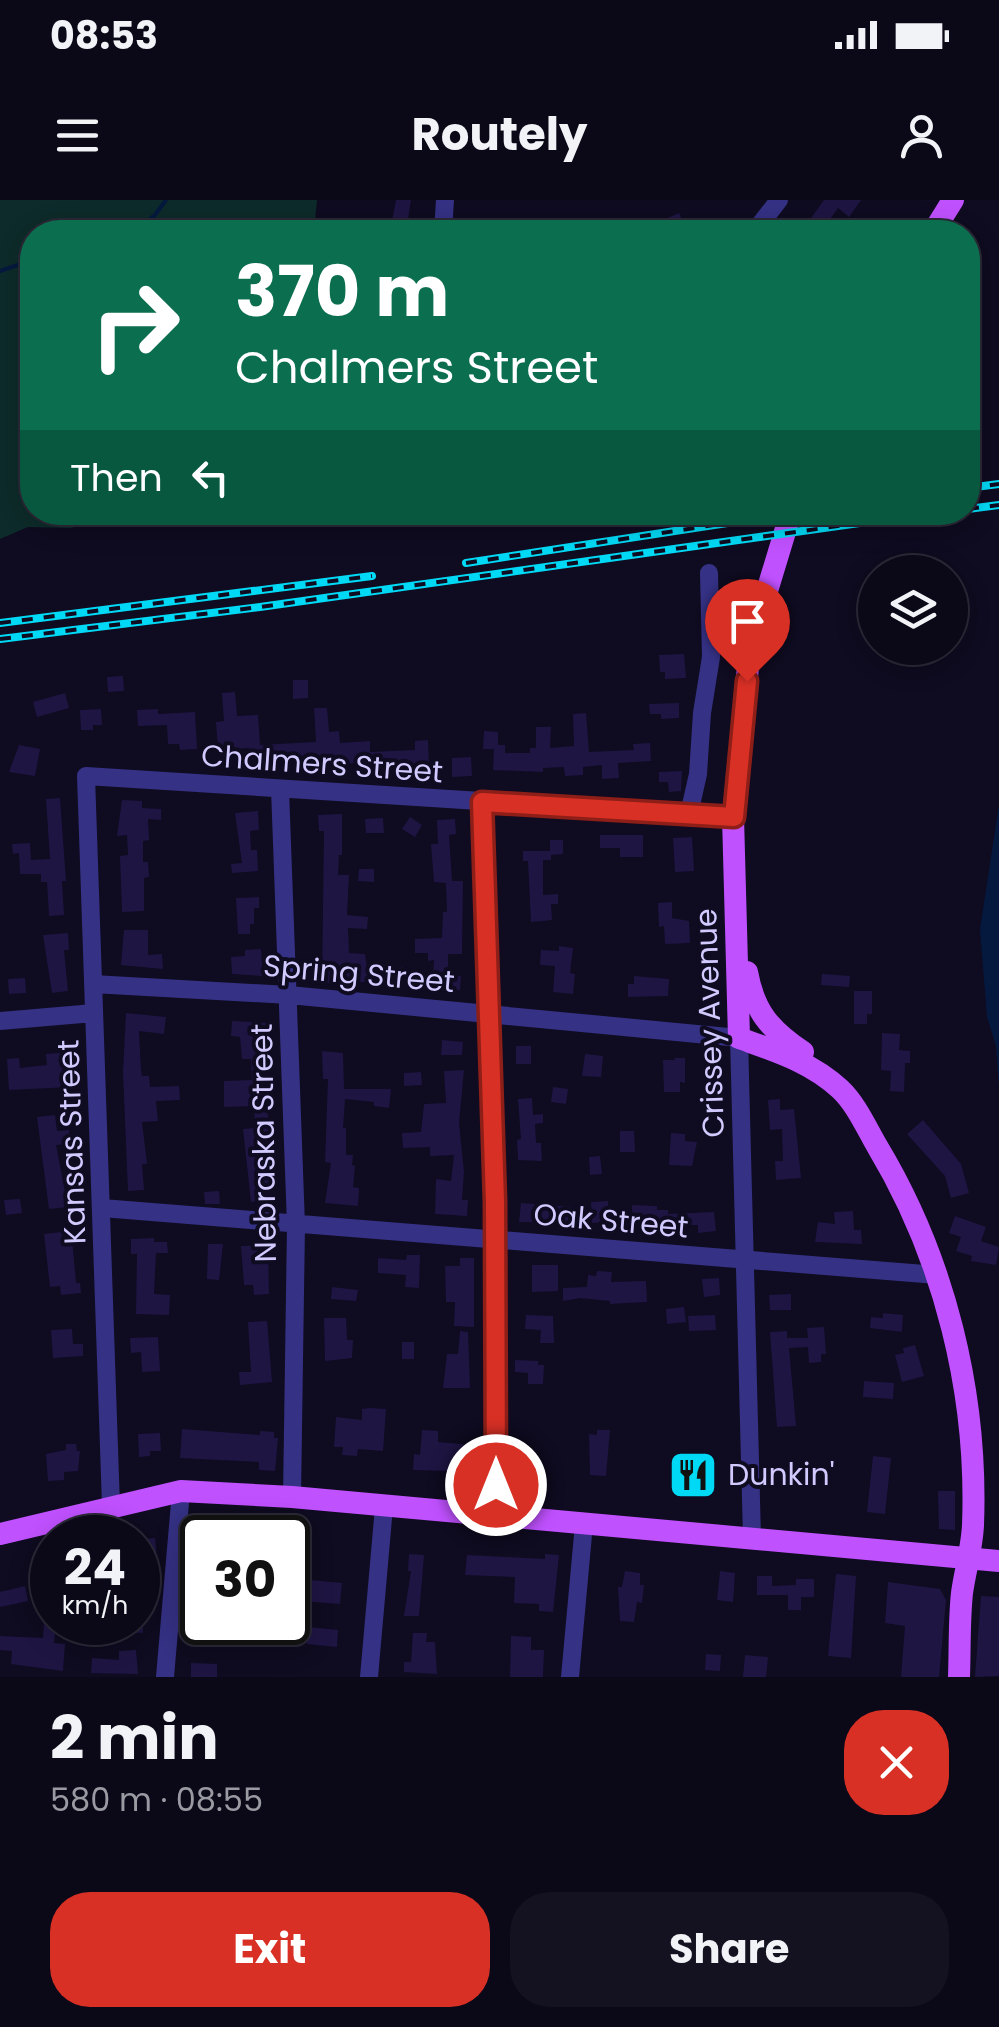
<!DOCTYPE html>
<meta charset="utf-8">
<style>
body{margin:0;font-family:Poppins,sans-serif;background:#141121;color:#f1f3f6;height:100vh;display:flex;flex-direction:column;font-size:38px;white-space:nowrap}
*{box-sizing:border-box;margin:0}
p{font-size:32px;color:#9a9aa2}
.icon{flex:none;width:55px;height:55px;fill:none;stroke:currentColor;stroke-width:2;stroke-linecap:round;stroke-linejoin:round}
.map{position:relative;height:1477px;overflow:hidden}
.sheet{display:flex;flex-direction:column;background:#0b0818;flex:1}
.sheet>*{flex:none}
.top-card{position:absolute;left:20px;top:20px;width:960px;height:305px;border-radius:40px;box-shadow:0 5px 25px #0003,0 0 0 2px #2b2937;background:#0b6e4f;color:#fff;overflow:hidden}
.controls{position:absolute;left:858px;top:355px;display:grid;gap:20px}
.controls a{display:grid;place-items:center;width:110px;height:110px;border-radius:50%;background:#0b0818;box-shadow:0 5px 25px #0003,0 0 0 2px #2b2937;font-size:50px}
.speed{position:absolute;left:30px;top:1315px;display:flex;gap:20px;font-size:50px;font-weight:700;text-align:center}
.speed>*{display:grid;place-content:center;width:130px;height:130px;border-radius:50%;background:#0b0818;box-shadow:0 5px 25px #0003,0 0 0 2px #2b2937;line-height:1}
.speed small{font-size:25px;font-weight:400}
.speed .limit{border:5px solid #111;border-radius:15px;background:#fff;color:#111}
.pin{position:absolute;display:grid;place-items:center;width:85px;height:85px;color:#fff;margin:-102px -42px;border-radius:50% 50% 50% 0;rotate:-45deg;box-shadow:0 0 10px #0007}
.pin .icon{rotate:45deg}
.me{position:absolute;width:110px;margin:-55px;rotate:0deg;stroke-linejoin:round;filter:drop-shadow(0 0 8px #0008)}
.turn{display:flex;align-items:center;gap:35px;height:210px;padding:0 50px;font-size:45px}
.turn .icon{width:130px;height:130px;stroke-width:2.5}
.turn b{display:block;font-size:70px;line-height:85px}
.then{display:flex;align-items:center;height:95px;padding:0 50px;background:#0003;gap:20px;font-size:38px}
.round{display:grid;place-items:center;flex:none;width:105px;height:105px;border-radius:40px;background:#141121}
.headline{display:flex;align-items:center;justify-content:space-between;height:170px;padding:0 50px}
h1{font-size:60px;font-weight:700;line-height:75px}
.action{display:flex;gap:20px;margin-top:auto;padding:20px 50px}
.action a{flex:1;height:115px;border-radius:40px;background:#d93025;color:#fff;font-size:40px;font-weight:700;line-height:115px;text-align:center}
.action a+a{background:#141121;color:#f1f3f6}
.status{display:flex;justify-content:space-between;align-items:center;height:70px;padding:0 50px;background:#0b0818;direction:ltr}
.status svg{height:28px;fill:currentColor}
header{display:flex;justify-content:space-between;align-items:center;height:130px;padding:0 50px;background:#0b0818;font-size:45px;font-weight:700}
.map>svg:first-child{display:block}
.green{fill:#0d2b2a}
.water{fill:#05193f}
.lines{fill:none;stroke-linecap:round;stroke-linejoin:round}
.stream{stroke:#05193f;stroke-width:4}
.building{fill:#1f1543}
.minor{stroke:#353184;stroke-width:18}
.major{stroke:#c051ff;stroke-width:22}
.rail-casing{stroke:#00d9f5;stroke-width:8}
.rail{stroke:#0f0b20;stroke-width:4;stroke-dasharray:11;stroke-linecap:butt}
.route-casing{stroke:#8d1f18;stroke-width:25}
.route{stroke:#d93025;stroke-width:18}
.labels{text-anchor:middle;stroke-width:8;stroke-linejoin:round;paint-order:stroke}
.street-label{font-size:30px;fill:#d1caff;stroke:#0f0b20}
.poi-label{font-size:30px;fill:#d1caff;stroke:#0f0b20;text-anchor:start}
</style>
<div class="status"><b>08:53</b><svg viewBox="0 0 49 12"><path d="M0 12V9h3v3zM5 12V6h3v6zM10 12V3h3v9zM15 12V0h3v12zM26 1h20v11H26zM47 4h2v5h-2z"/></svg></div>
<header><svg class="icon" aria-label="menu" viewBox="0 0 24 24"><path d="M4 6h16M4 12h16M4 18h16"/></svg>Routely<svg class="icon" aria-label="person" viewBox="0 0 24 24"><circle cx="12" cy="8" r="4"/><path d="M4 21q1-7 8-7t8 7"/></svg></header>
<div class="map">
<svg width="999" height="1477" viewBox="0 0 999 1477">
<rect width="100%" height="100%" fill="#0f0b20"/>
<path class="green" d="M0,0H317L314,32H32V312L115,313L71,328L28,327L0,339Z"/>
<path class="water" d="M999,605V888L996,846L987,817L980,729Z"/>
<g class="lines">
<path class="stream" d="M134,32L155,15L166,0
M0,71L32,60"/>
</g>
<path class="building" d="M396,0H411L406,32H390Z
M824,0H861L849,17L838,8L821,32H801Z
M679,13L684,25L696,20L701,32H667L663,20Z
M684,454L686,478L665,479V472H660L659,455Z
M123,476L124,491L108,492L107,477Z
M293,480H308V498L293,499Z
M235,492L237,516L258,515L260,545L316,542L314,508H327L329,532L339,531L340,543L370,541V552L415,550V541L428,540L429,566L357,570L356,563L323,565L322,558L250,559L249,548L218,550L216,522L224,521L222,493Z
M65,493L69,508L37,517L33,502Z
M679,503V518L661,519V514H650L649,504Z
M101,509L102,525H93V530H81L80,510Z
M158,509V514L195,512L197,549L180,550L179,544H168L167,525L138,526L137,510Z
M586,513L589,552L634,550L633,544L650,543L651,561L618,563L619,578L602,579V565L583,567V575L565,576L564,567L543,568V572L493,570L494,549H483L484,531L498,532V545H505V553H530V548H536V527H551L550,548L574,546L573,514Z
M19,545L40,549L35,576L9,572Z
M471,557L472,576L452,577V558Z
M682,571L681,591L669,592L668,582H659V572Z
M60,598L66,681H62L64,715L49,716L47,682H41V674H20L19,653L13,654L12,644L30,643L31,660L50,659L46,599Z
M122,600L142,601V608L161,609V620L148,619L149,640L143,641V662H148L149,677L144,678V711L122,712L120,656L128,655L127,635L117,636Z
M258,611L259,630L250,631L251,650H257L258,671L232,673L231,664L242,663L235,613Z
M342,614V655H339L338,675H349L347,715L368,717L367,729L348,728L349,753L365,754L369,782L322,783L324,631H319L318,615Z
M410,617L422,625L415,637L402,629Z
M383,618L384,633H366L365,619Z
M455,619L456,634L449,635L452,681H463L462,754H448V776H461L460,790L432,789L434,760L428,761V753H415V739L442,738L443,712H447L446,683L434,682L431,644H438L437,620Z
M600,635H643V657H620V648H600Z
M692,637L694,671L675,672L673,638Z
M550,640H563V654L551,655V660H543V695L558,694V704H551L552,720L531,722L528,661H523V651H550Z
M359,669H374V682L358,681Z
M259,697V708H254V724H250V734H238L236,698Z
M672,702V718L689,721L690,743L665,744L664,726L659,727L658,703Z
M124,730H148V755L162,754L163,769L121,765Z
M68,733L69,750H64L68,791L52,793L43,735Z
M559,746L573,748L570,773L575,774L573,794L553,792L555,766L540,765L541,750L559,751Z
M261,749L263,776L232,774L231,757L245,756V750Z
M404,767L405,785H393L392,768Z
M822,774L850,776L849,787L821,785Z
M634,776L669,779L668,796L628,797V784H634Z
M25,778L26,793L9,794L8,779Z
M854,791H872V814H867V824H854Z
M126,813L166,817L164,834L139,831L141,871L142,876H149L150,887L179,886L180,900L156,901L158,921L142,922L147,964H142L144,990L128,991L123,872Z
M232,821L268,823L266,849H269L270,862H266L272,1006L257,1007V1001L251,1002L243,929L255,928L254,906L224,907V881L252,880L251,859H242L240,837L231,836Z
M882,833L900,834L899,850L910,851V863H905L904,892L890,891L891,871L881,870Z
M442,840L463,842L462,855H441Z
M516,846H531V864H516Z
M322,851L343,853L344,889H391L389,908L374,906V902L345,899L343,928H346V955H353L352,965L355,966L353,987L359,988L358,1006L325,1003L331,963L325,962L328,879H323Z
M69,852L70,887L9,890L7,859L19,858L20,868L47,865L46,854Z
M585,854L603,856L601,877L582,876Z
M674,858H685V883L680,882V892H664L663,860H675Z
M464,870L459,923L464,972L462,1000H468L467,1016L435,1014L436,979L451,981L454,955L430,956V947L403,948L402,933L421,932L424,904L446,903L444,871Z
M421,872L422,885L404,886V873Z
M553,887L568,889L566,904L551,902Z
M532,898L533,915L543,914V923L535,924L536,943H541L542,961L518,960L517,940L521,939L518,899Z
M780,899V910L794,909L801,978L776,980L775,961H783L782,929L770,930L768,900Z
M55,915L57,931L69,930L70,944L56,945L68,1007L49,1009L37,917Z
M923,920L961,964L969,993L951,998L945,976L907,934Z
M620,931H634L635,952H620Z
M671,933L685,934V941L697,942L692,966L669,965Z
M600,956L602,974L590,975L589,957Z
M219,991L220,1004H205L204,992Z
M20,999L22,1013L6,1015L4,1000Z
M608,1001L609,1022L592,1023L591,1002Z
M521,1003L573,1007L572,1023L519,1022Z
M632,1005L657,1006V1010H668V1014L714,1012L716,1031L698,1033V1025L632,1026Z
M853,1011L854,1030H861L862,1044L815,1042L818,1022L835,1024L834,1012Z
M955,1016L986,1027L981,1041L999,1047L996,1065L971,1061L972,1056L956,1051L961,1037L949,1033Z
M62,1032L63,1040L72,1038L76,1083H80L81,1093L61,1095L60,1086L50,1087L44,1034Z
M154,1038V1042H167L168,1053H156L154,1094L170,1095L169,1115L136,1114L137,1054H131V1039Z
M208,1044H223L219,1080L207,1079Z
M268,1045L269,1094L254,1095L253,1085H244L241,1046Z
M407,1055H420L419,1088L405,1087L406,1075L378,1073V1058L406,1060Z
M460,1058H474V1127L454,1126L455,1102H446L445,1066H460Z
M532,1065H558V1091L532,1092Z
M597,1071L612,1072L611,1082L646,1081L647,1102L610,1104V1101L580,1098L563,1101V1088L587,1087L588,1075L596,1076Z
M719,1078L720,1095L704,1097L702,1079Z
M332,1087L358,1090L356,1101L331,1099Z
M791,1094V1110H770L769,1095Z
M684,1107L686,1122L667,1124L666,1109Z
M883,1113L903,1115L902,1132L870,1128L871,1117L883,1118Z
M526,1115L553,1116L554,1143H540L541,1130L525,1129Z
M715,1115L716,1130L689,1131L688,1116Z
M324,1118H346L347,1140H353L352,1158L325,1161Z
M267,1121L272,1182L240,1185L239,1172H251L248,1122Z
M824,1127L826,1154H821V1162L809,1163L808,1147L789,1148L796,1226L777,1227L770,1132L787,1131V1138H808L807,1128Z
M72,1129L73,1144H83V1156L53,1158L51,1130Z
M460,1131L468,1132L470,1188H443L447,1154H458Z
M158,1137L160,1171L142,1172L141,1152L131,1153L130,1138Z
M402,1142H414V1159H402Z
M915,1145L924,1176L902,1182L895,1155L904,1153L903,1148Z
M515,1160L538,1161V1165H544L543,1184H528V1173L515,1172Z
M864,1181L894,1183L893,1199L863,1197Z
M370,1208L386,1209L383,1251L358,1249L357,1256L342,1255L343,1247H334L336,1217L362,1220V1209Z
M182,1229L260,1235V1231L274,1232V1238H278L275,1271L259,1270V1262L180,1258Z
M422,1230L438,1231V1242L472,1245L470,1276L448,1274L449,1271L413,1270L414,1254L420,1255Z
M597,1230H610L606,1276L590,1275L589,1234L597,1235Z
M160,1233L161,1251H150V1256L139,1257L138,1234Z
M66,1244H76L77,1251H80L78,1271L64,1272V1280L48,1281L46,1254L66,1250Z
M873,1256L891,1258L885,1314L867,1312Z
M680,1265L707,1267L705,1286L679,1284Z
M938,1291H955V1330L939,1329Z
M155,1338L157,1359L140,1361L138,1340Z
M409,1354L424,1355L419,1416H404L411,1371H408Z
M545,1354L559,1355L553,1412L539,1411V1404L514,1403L515,1377L465,1375L467,1355L545,1359Z
M625,1371L640,1373V1385H644L642,1403L637,1402L634,1422L620,1421L618,1387H622Z
M720,1371L735,1373L733,1402L717,1400Z
M836,1374L856,1376L851,1458L828,1456Z
M757,1376H772V1386L796,1385V1379H814V1397H801V1410H788V1395H757Z
M288,1378L342,1383L340,1404L288,1400Z
M138,1379L152,1380L151,1395L138,1394Z
M888,1382L940,1389L946,1400L939,1477H901L905,1426L885,1423Z
M25,1386L28,1401L0,1407V1392Z
M981,1396L999,1397V1476L975,1477Z
M44,1422H56L54,1443L65,1444L63,1471L11,1464L12,1451L0,1450V1436L43,1438Z
M124,1422H143V1433L123,1432Z
M194,1422H227L226,1440L194,1439Z
M308,1427L338,1430L337,1447L307,1444Z
M413,1433H427L426,1442H435L437,1474L404,1472V1462H411Z
M511,1436L531,1437V1450H544L543,1477H510Z
M136,1450L138,1474L91,1473L92,1458L119,1460V1451Z
M706,1454L721,1455L720,1471L705,1470Z
M745,1455L768,1457L766,1477H743Z
M191,1463L217,1464V1477H191Z"/>
<g class="lines">
<path class="minor" d="M443,32L445,0
M754,32L779,0
M280,589L296,1025L292,1297
M482,601L496,1038L497,1317
M689,614L698,574L702,513L711,457L709,373
M93,784L289,795L739,838L752,1338
M0,821L94,813
M102,1008L937,1075
M111,1306L86,576L733,617
M165,1477L181,1291
M369,1477L384,1307
M570,1477L584,1324"/>
<path class="major" d="M933,32L953,0
M791,312L750,447L733,617L739,838C775,851 811,862 840,889C856,904 866,927 877,946C945,1059 978,1194 973,1325C972,1348 965,1371 962,1393C959,1421 960,1449 959,1477
M747,772C754,811 770,830 803,852
M0,1334L181,1291L292,1297L999,1361"/>
<g class="rail-casing">
<path id="rail" d="M968,288L999,284
M968,309L999,305
M466,363L799,312
M0,423L372,376
M0,439L260,407L938,312"/>
</g>
<use href="#rail" class="rail"/>
</g>
<g class="lines">
<g class="route-casing">
<path id="route" d="M496,1285L495,1001L482,602L734,617L747,481"/>
</g>
<use href="#route" class="route"/>
</g>
<defs>
<g id="restaurant-square" transform="scale(2.5)"><rect x="-9" y="-9" width="18" height="18" rx="4" fill="#00d9f5" stroke="#0f0b20"/><path d="M-5-6h1v4h1v-4h1v4h1v-4h1v5L-1.5 .5V6h-2V.5L-5-1ZM5-6V6H3V1.5H1.5Q1.5-4 5-6Z" fill="#111"/></g>
</defs>
<g fill-rule="evenodd">
<use href="#restaurant-square" x="693" y="1275"/>
</g>
<g class="labels">
<g class="street-label">
<text transform="translate(322 564) rotate(4)" y="10">Chalmers Street</text>
<text transform="translate(359 774) rotate(5)" y="10">Spring Street</text>
<text transform="translate(710 823) rotate(-92)" y="10">Crissey Avenue</text>
<text transform="translate(72 942) rotate(-92)" y="10">Kansas Street</text>
<text transform="translate(264 943) rotate(-91)" y="10">Nebraska Street</text>
<text transform="translate(611 1021) rotate(5)" y="10">Oak Street</text>
</g>
<g class="poi-label">
<text x="728" y="1285">Dunkin'</text>
</g>
</g>
</svg>
<div class="controls">
<a><svg class="icon" aria-label="layers" viewBox="0 0 24 24"><path d="M12 4l9 5-9 5-9-5zM3 14l9 5 9-5"/></svg></a>
</div>
<div class="speed"><div>24<small>km/h</small></div><div class="limit">30</div></div>
<div class="pin" style="left:747px;top:481px;background:#d93025"><svg class="icon" aria-label="arrive" viewBox="0 0 24 24"><path d="M6 21V4h12l-3 4 3 4H6"/></svg></div>
<svg class="me" style="left:496px;top:1285px" viewBox="-20 -20 40 40"><circle r="17" fill="#d93025" stroke="#fff" stroke-width="3"/><path d="M0-11L8 9 0 5-8 9z" fill="#fff"/></svg>
<div class="top-card">
<div class="turn"><svg class="icon" aria-label="right" viewBox="0 0 24 24"><path d="M7 20v-9h11M14 6l5 5-5 5"/></svg><div><b>370 m</b>Chalmers Street</div></div>
<div class="then">Then<svg class="icon" aria-label="left" viewBox="0 0 24 24"><path d="M17 20v-9H6M10 6l-5 5 5 5"/></svg></div>
</div>
</div>
<section class="sheet">
<div class="headline"><div><h1>2 min</h1><p>580 m · 08:55</p></div><a class="round" style="background:#d93025;color:#fff"><svg class="icon" aria-label="close" viewBox="0 0 24 24"><path d="M6 6l12 12M18 6L6 18"/></svg></a></div>
<div class="action"><a>Exit</a><a>Share</a></div>
</section>
